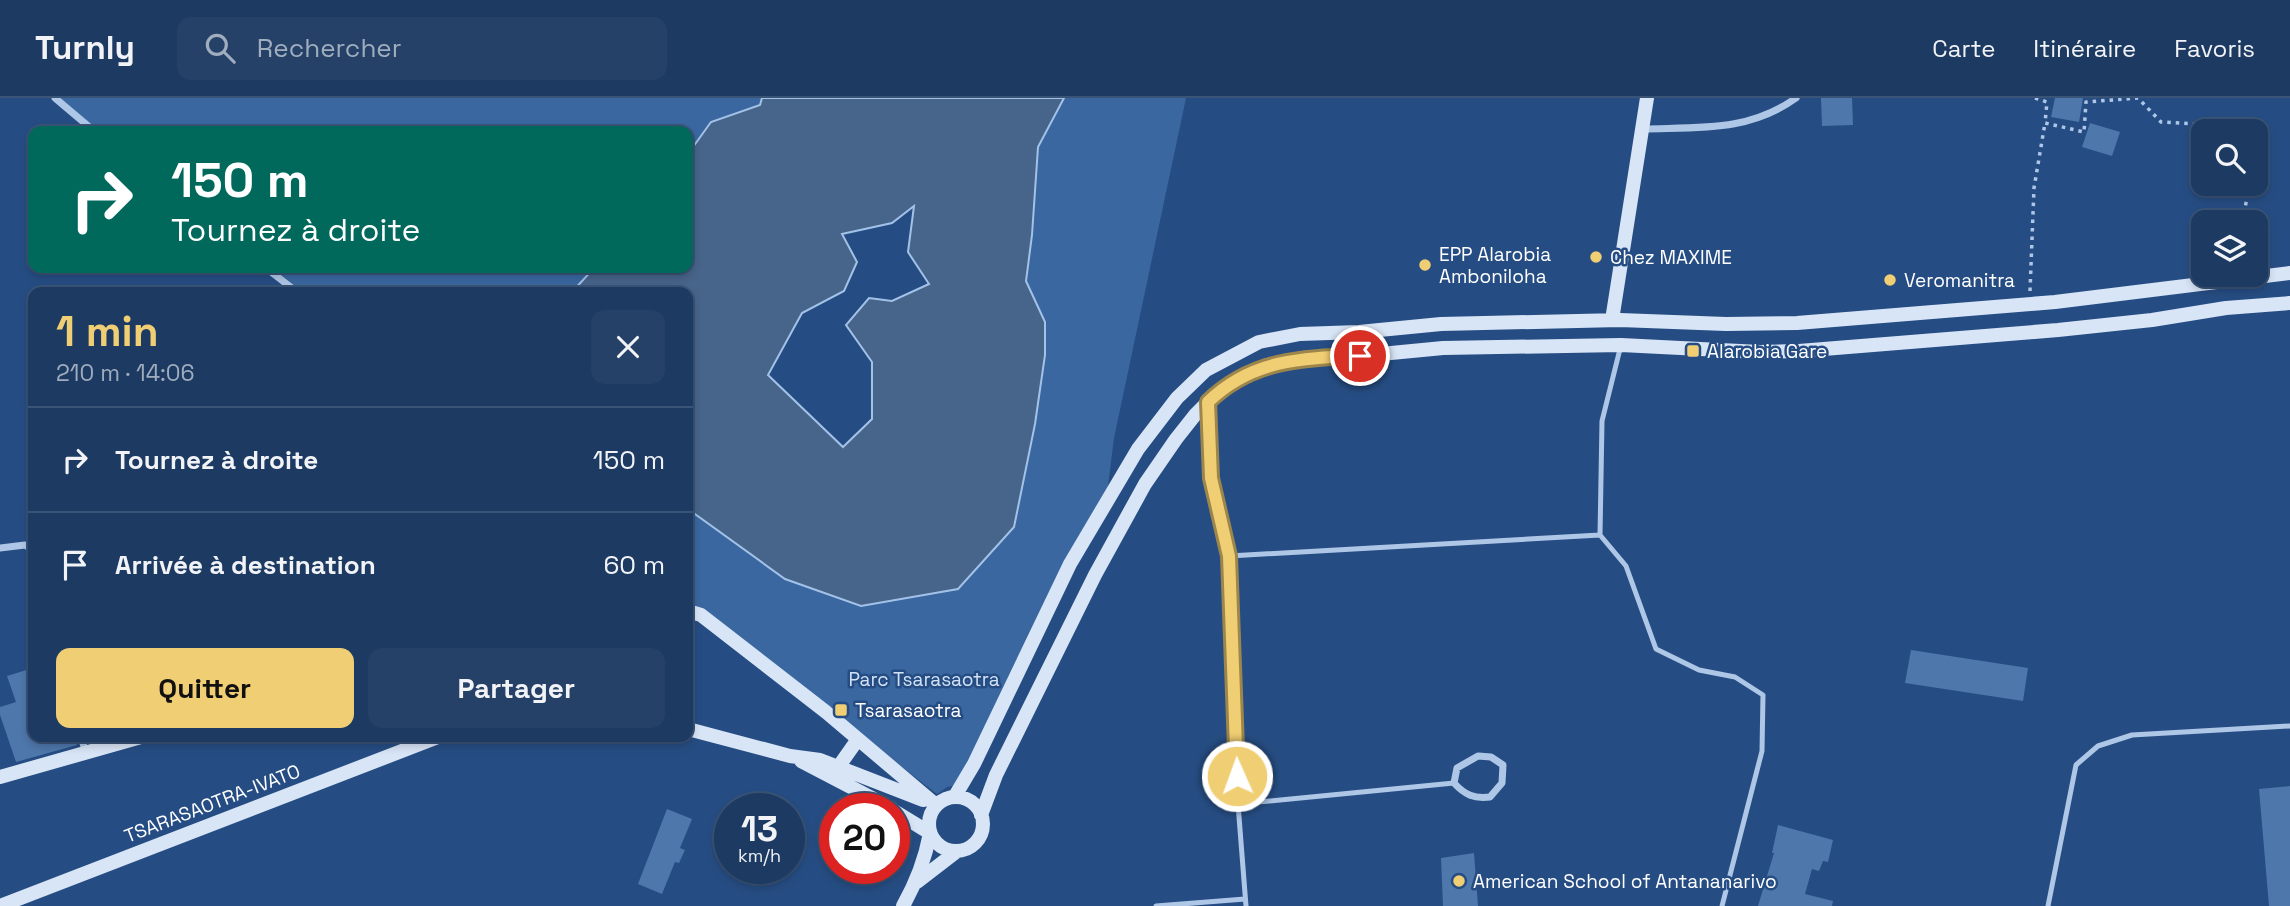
<!DOCTYPE html>
<html lang="fr">
<meta charset="utf-8">
<style>
body{margin:0;font-family:"Space Grotesk",sans-serif;background:#254168;color:#f1f3f6;height:100vh;display:flex;flex-direction:column;font-size:26px;white-space:nowrap}
*{box-sizing:border-box;margin:0}
p{font-size:23px;color:#a0adbe}
.icon{flex:none;width:38px;height:38px;fill:none;stroke:currentColor;stroke-width:2;stroke-linecap:round;stroke-linejoin:round}
.map{position:relative;flex:1;overflow:hidden}
.panel{position:absolute;left:28px;top:189px;width:665px;height:455px;display:flex;flex-direction:column;background:#1c3a62;border-radius:14px;box-shadow:0 4px 10px #0003,0 0 0 2px #3a5477}
.panel>*{flex:none}
.guide{position:absolute;left:28px;top:28px;width:665px;height:147px;border-radius:14px;box-shadow:0 4px 10px #0003,0 0 0 2px #3a5477;background:#00695c;color:#fff;overflow:hidden}
.fabs{position:absolute;left:2191px;top:21px;display:grid;gap:14px}
.fabs a{display:grid;place-items:center;width:77px;height:77px;border-radius:14px;background:#1c3a62;box-shadow:0 4px 10px #0003,0 0 0 2px #3a5477;font-size:35px}
.speed{position:absolute;left:714px;top:695px;display:flex;gap:14px;font-size:35px;font-weight:700;text-align:center}
.speed>*{display:grid;place-content:center;width:91px;height:91px;border-radius:50%;background:#1c3a62;box-shadow:0 4px 10px #0003,0 0 0 2px #3a5477;line-height:1}
.speed small{font-size:18px;font-weight:400}
.speed .limit{border:10px solid #d22;background:#fff;color:#111}
.pin{position:absolute;display:grid;place-items:center;width:60px;height:60px;color:#fff;margin:-30px;border:4px solid #fff;border-radius:50%;box-shadow:0 2px 7px #0007}
.me{position:absolute;width:77px;margin:-38px;rotate:358deg;stroke-linejoin:round;filter:drop-shadow(0 0 5px #0008)}
.turn{display:flex;align-items:center;gap:24px;height:147px;padding:0 28px;font-size:32px}
.turn .icon{width:91px;height:91px;stroke-width:2.5}
.turn b{display:block;font-size:49px;line-height:60px}
.round{display:grid;place-items:center;flex:none;width:74px;height:74px;border-radius:14px;background:#254168}
.headline{display:flex;align-items:center;justify-content:space-between;height:119px;padding:0 28px}
h1{font-size:42px;font-weight:800;line-height:52px;color:#f0ce73}
.cta{display:flex;gap:14px;margin-top:auto;padding:14px 28px}
.cta a{flex:1;height:80px;border-radius:14px;background:#f0ce73;color:#111;font-size:28px;font-weight:800;line-height:80px;text-align:center}
.cta a+a{background:#254168;color:#f1f3f6}
ul{padding:0;list-style:none}
li{display:flex;align-items:center;gap:21px;height:105px;padding:0 28px;border-top:2px solid #3a5477}
li div{flex:1}
li b{display:block;font-size:26px}
li em{font-style:normal}
header{display:flex;align-items:center;gap:42px;box-sizing:border-box;height:98px;padding:0 35px;background:#1c3a62;border-bottom:2px solid #3a5477}
header strong{font-size:33px}
nav{display:flex;gap:38px;margin-inline-start:auto;font-size:24px}
.search{width:490px;height:63px;background:#254168;display:flex;align-items:center;gap:18px;box-sizing:border-box;padding:0 24px;border-radius:14px;color:#a0adbe;font-size:26px}
.map>svg:first-child{display:block}
.green{fill:#3a67a0}
.water{fill:#47648a;stroke:#a3c2e8;stroke-width:2;fill-rule:evenodd}
.building{fill:#4e77ab}
.lines{fill:none;stroke-linecap:round;stroke-linejoin:round}
.path{stroke:#afc7e7;stroke-width:3.5;stroke-dasharray:3.5 5;stroke-linecap:butt}
.lane{stroke:#afc7e7;stroke-width:5}
.street{stroke:#afc7e7;stroke-width:7}
.secondary{stroke:#d8e5f6;stroke-width:14}
.route-casing{stroke:#9c864b;stroke-width:18}
.route{stroke:#f0ce73;stroke-width:12}
.poi-dot{fill:#f0ce73;stroke:#264d83;stroke-width:2.5}
.labels{text-anchor:middle;stroke-width:5;stroke-linejoin:round;paint-order:stroke}
.poi-label{font-size:19px;fill:#fff;stroke:#264d83;text-anchor:start}
.park-label{font-size:19px;fill:#d2e2f6;stroke:#264d83}
.street-label{font-size:19px;fill:#fff;stroke:#264d83}
</style>
<header>
<strong>Turnly</strong>
<div class="search"><svg class="icon" aria-label="search" viewBox="0 0 24 24"><circle cx="10" cy="10" r="6"/><path d="M15 15l6 6"/></svg>Rechercher</div>
<nav><a>Carte</a><a>Itinéraire</a><a>Favoris</a></nav>
</header>
<div class="map">
<svg width="2290" height="808" viewBox="0 0 2290 808">
<rect width="100%" height="100%" fill="#264d83"/>
<path class="green" d="M58,0H762L760,7L711,24L688,56V33H98Z
M1064,0H1186L1114,340L1107,396L956,687L947,689L937,696L688,505V411L785,481L861,508L958,491L1014,429L1035,326L1045,257V224L1026,183L1032,137L1038,48Z
M267,170H594L572,194H299Z"/>
<path class="water" d="M762,0H1064L1038,49L1032,137L1026,183L1045,224V257L1035,326L1014,429L958,491L861,508L785,481L688,411V194H572L594,170H688V56L711,24L760,7ZM914,108L908,154L929,186L892,203L869,200L846,227L872,264V321L843,349L768,277L802,215L844,193L857,164L842,136L892,125Z"/>
<path class="building" d="M1821,0H1852L1853,27L1822,28Z
M2055,0H2083L2079,24L2051,19Z
M2090,25L2120,34L2112,58L2082,49Z
M1911,552L2028,570L2023,603L1905,585Z
M33,570V639H75L77,647L16,664L0,617V609L16,604L7,578Z
M2290,688V808H2269L2259,691Z
M667,711L692,721L680,750L685,752L679,765L675,764L662,796L638,786Z
M1778,727L1833,742L1828,764L1823,763L1819,773L1812,771L1805,796L1833,803L1832,808H1758L1774,755H1772Z
M1474,755L1478,808H1443L1441,760Z"/>
<g class="lines">
<path class="path" d="M2035,0L2047,4L2045,25L2084,34L2086,4L2138,0L2161,24L2199,26L2213,33L2236,29L2246,33
M2256,37L2263,40L2256,70
M2242,124L2250,86
M2030,193L2034,90L2045,25"/>
<path class="lane" d="M1209,307L1211,380L1229,458L1238,706L1246,808
M1600,437L1626,468L1656,551L1699,572L1735,579L1763,597L1762,653L1722,808
M1229,458L1600,437L1602,323L1621,247
M1238,706L1454,685
M1156,808L1245,801
M2048,808L2076,667L2098,648L2132,637L2290,628"/>
<path class="street" d="M55,0L94,33
M1643,31C1699,29 1749,34 1796,0
M266,170L297,194
M0,450L25,447L33,452
M81,639L86,655
M1478,658L1491,659L1503,667L1502,685L1490,699C1474,701 1465,697 1454,685L1457,670Z"/>
<path class="secondary" d="M1612,222L1647,0
M688,513L701,517L826,614L936,707
M688,631L790,658L820,662L923,702
M801,663L891,710
M839,668L858,641
M0,679L141,639
M955,698L974,666L1070,466L1138,351L1177,300L1206,272L1259,244L1300,236L1359,234L1441,226L1620,222L1726,226L1797,225L2055,204L2290,175
M929 726a27 27 0 1 1 54 0a27 27 0 1 1-54 0Z
M894,713L930,735
M981,717L996,677L1095,477L1145,386L1176,341L1195,317L1221,291L1267,267L1302,260L1360,258L1443,250L1621,247L1760,254L1799,253L2058,232L2152,222L2226,210L2290,205
M917,784L956,754
M0,808L438,639
M903,808C916,785 925,762 930,735"/>
</g>
<g class="lines">
<g class="route-casing">
<path id="route" d="M1237,678L1229,458L1211,380L1208,304C1252,261 1303,260 1360,258"/>
</g>
<use href="#route" class="route"/>
</g>
<g class="poi-dot">
<circle cx="1596" cy="159" r="7"/>
<circle cx="1425" cy="167" r="7"/>
<circle cx="1890" cy="182" r="7"/>
<rect x="1686" y="246" width="14" height="14" rx="3.5"/>
<rect x="834" y="605" width="14" height="14" rx="3.5"/>
<circle cx="1459" cy="783" r="7"/>
</g>
<g class="labels">
<g class="poi-label">
<text x="1439" y="163">EPP Alarobia<tspan x="1439" dy="22">Amboniloha</tspan></text>
<text x="1610" y="166">Chez MAXIME</text>
<text x="1904" y="189">Veromanitra</text>
<text x="1707" y="260">Alarobia Gare</text>
<text x="855" y="619">Tsarasaotra</text>
<text x="1473" y="790">American School of Antananarivo</text>
</g>
<g class="park-label">
<text x="924" y="588">Parc Tsarasaotra</text>
</g>
<g class="street-label">
<text transform="translate(212 705) rotate(-21)" y="7">TSARASAOTRA-IVATO</text>
</g>
</g>
</svg>
<div class="fabs">
<a><svg class="icon" aria-label="search" viewBox="0 0 24 24"><circle cx="10" cy="10" r="6"/><path d="M15 15l6 6"/></svg></a>
<a><svg class="icon" aria-label="layers" viewBox="0 0 24 24"><path d="M12 4l9 5-9 5-9-5zM3 14l9 5 9-5"/></svg></a>
</div>
<div class="speed"><div>13<small>km/h</small></div><div class="limit">20</div></div>
<div class="pin" style="left:1360px;top:258px;background:#d93025"><svg class="icon" aria-label="arrive" viewBox="0 0 24 24"><path d="M6 21V4h12l-3 4 3 4H6"/></svg></div>
<svg class="me" style="left:1237px;top:678px" viewBox="-20 -20 40 40"><circle r="17" fill="#f0ce73" stroke="#fff" stroke-width="3"/><path d="M0-11L8 9 0 5-8 9z" fill="#fff"/></svg>
<div class="guide">
<div class="turn"><svg class="icon" aria-label="right" viewBox="0 0 24 24"><path d="M7 20v-9h11M14 6l5 5-5 5"/></svg><div><b>150 m</b>Tournez à droite</div></div>
</div>
<section class="panel">
<div class="headline"><div><h1>1 min</h1><p>210 m · 14:06</p></div><a class="round"><svg class="icon" aria-label="close" viewBox="0 0 24 24"><path d="M6 6l12 12M18 6L6 18"/></svg></a></div>
<ul>
<li><svg class="icon" aria-label="right" viewBox="0 0 24 24"><path d="M7 20v-9h11M14 6l5 5-5 5"/></svg><div><b>Tournez à droite</b></div><em>150 m</em></li>
<li><svg class="icon" aria-label="arrive" viewBox="0 0 24 24"><path d="M6 21V4h12l-3 4 3 4H6"/></svg><div><b>Arrivée à destination</b></div><em>60 m</em></li>
</ul>
<div class="cta"><a>Quitter</a><a>Partager</a></div>
</section>
</div>
